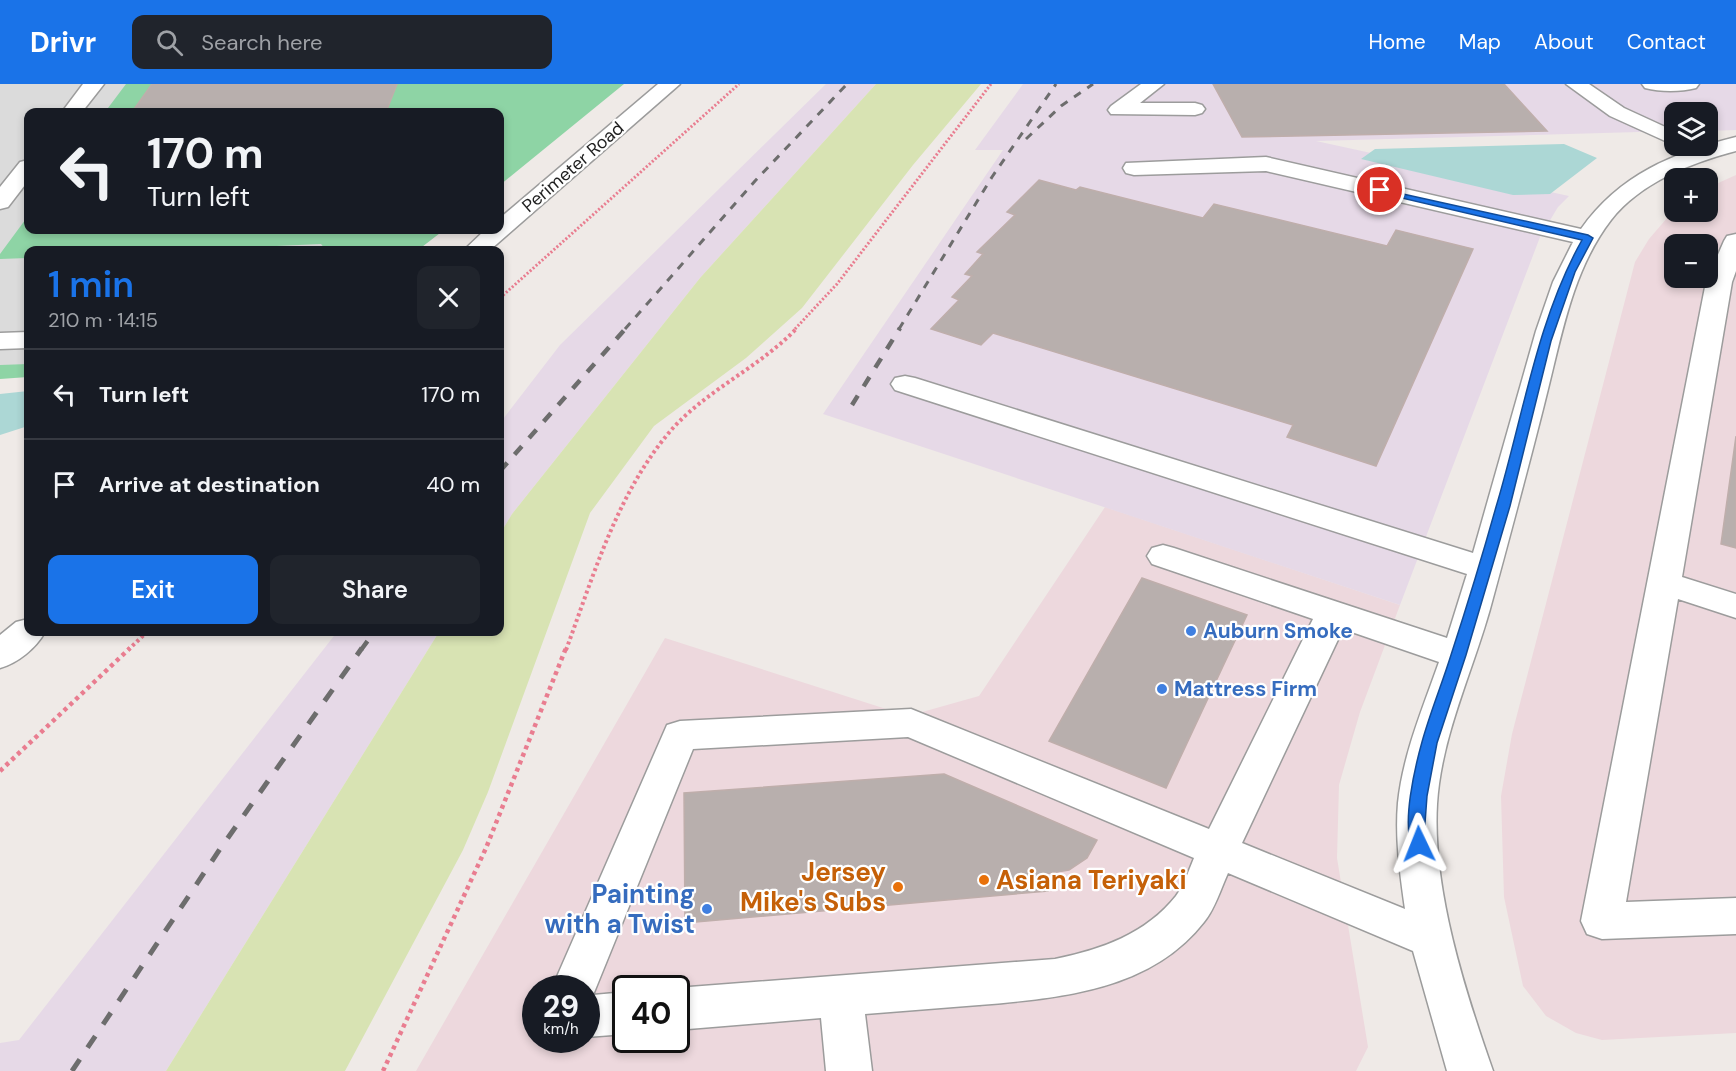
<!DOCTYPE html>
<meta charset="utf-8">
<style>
body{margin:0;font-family:"DM Sans",sans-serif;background:#20242c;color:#f1f3f6;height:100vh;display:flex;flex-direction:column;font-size:22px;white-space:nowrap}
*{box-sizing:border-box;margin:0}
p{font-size:20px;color:#9ea1a6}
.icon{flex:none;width:33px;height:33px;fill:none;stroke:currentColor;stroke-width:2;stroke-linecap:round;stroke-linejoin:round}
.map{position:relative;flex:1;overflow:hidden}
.drawer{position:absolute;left:24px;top:162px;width:480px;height:390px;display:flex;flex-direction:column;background:#171b24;border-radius:12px;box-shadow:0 3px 9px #0003}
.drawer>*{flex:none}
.top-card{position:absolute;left:24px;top:24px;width:480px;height:126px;border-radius:12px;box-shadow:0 3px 9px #0003;background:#171b24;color:#f1f3f6;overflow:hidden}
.fabs{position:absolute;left:1664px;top:18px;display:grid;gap:12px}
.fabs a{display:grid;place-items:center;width:54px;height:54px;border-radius:12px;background:#171b24;box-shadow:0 3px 9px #0003;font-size:30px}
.speed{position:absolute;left:522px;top:891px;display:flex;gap:12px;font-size:30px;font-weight:700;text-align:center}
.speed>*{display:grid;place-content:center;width:78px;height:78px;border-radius:50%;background:#171b24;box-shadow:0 3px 9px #0003;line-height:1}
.speed small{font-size:15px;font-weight:400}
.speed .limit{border:3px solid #111;border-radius:9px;background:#fff;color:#111}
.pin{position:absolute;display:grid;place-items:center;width:51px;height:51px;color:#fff;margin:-26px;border:3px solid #fff;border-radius:50%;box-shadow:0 2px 6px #0007}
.me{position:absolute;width:66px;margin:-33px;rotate:358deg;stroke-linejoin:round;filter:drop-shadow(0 0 4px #0008)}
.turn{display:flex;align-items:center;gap:21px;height:126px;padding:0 24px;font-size:27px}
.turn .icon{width:78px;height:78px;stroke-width:2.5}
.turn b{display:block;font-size:42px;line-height:51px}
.round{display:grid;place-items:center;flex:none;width:63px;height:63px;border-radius:12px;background:#20242c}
.headline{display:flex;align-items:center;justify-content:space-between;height:102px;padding:0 24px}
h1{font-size:36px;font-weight:600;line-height:45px;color:#1a73e8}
.cta{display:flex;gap:12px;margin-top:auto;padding:12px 24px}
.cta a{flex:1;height:69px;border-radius:12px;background:#1a73e8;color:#fff;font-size:24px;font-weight:600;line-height:69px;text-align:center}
.cta a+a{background:#20242c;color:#f1f3f6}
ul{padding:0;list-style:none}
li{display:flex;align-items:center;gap:18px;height:90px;padding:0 24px;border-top:2px solid #363941}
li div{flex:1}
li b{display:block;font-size:22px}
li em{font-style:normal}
header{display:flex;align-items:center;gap:36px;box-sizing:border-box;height:84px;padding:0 30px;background:#1a73e8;color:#fff}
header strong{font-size:28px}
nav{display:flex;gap:33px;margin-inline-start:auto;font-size:21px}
.search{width:420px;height:54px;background:#20242c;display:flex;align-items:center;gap:15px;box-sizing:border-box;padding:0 21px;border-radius:12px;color:#9ea1a6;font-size:22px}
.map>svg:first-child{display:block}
.commercial{fill:#edd8dd;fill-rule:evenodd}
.industrial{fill:#e6d9e7}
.grass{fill:#d8e3b3}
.pitch{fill:#8ed4a5}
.parking{fill:#dbdbdb}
.water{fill:#acd7d5}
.building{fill:#b8afad;stroke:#bfaeab;stroke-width:1.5}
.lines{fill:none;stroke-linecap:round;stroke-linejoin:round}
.minor-casing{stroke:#9c9c9c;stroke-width:3}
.path-far2{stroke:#e97d90;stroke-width:3;stroke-dasharray:2 2;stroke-linecap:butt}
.path-far1{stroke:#e97d90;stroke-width:4;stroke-dasharray:3 3;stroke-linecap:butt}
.path{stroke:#e97d90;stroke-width:4.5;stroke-dasharray:4 4;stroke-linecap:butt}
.minor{fill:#fff;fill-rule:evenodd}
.rail-far2{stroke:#6d6d6d;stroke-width:3;stroke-dasharray:8 8;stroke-linecap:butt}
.rail-far1{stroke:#6d6d6d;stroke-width:4.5;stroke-dasharray:11 11;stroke-linecap:butt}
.rail{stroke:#6d6d6d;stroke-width:5;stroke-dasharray:14 14;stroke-linecap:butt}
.route{fill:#1a73e8;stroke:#114b97;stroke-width:1.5}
.shop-dot{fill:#3f7fe0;stroke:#fff;stroke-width:2}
.food-dot{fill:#e8710a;stroke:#fff;stroke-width:2}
.labels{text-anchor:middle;stroke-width:4.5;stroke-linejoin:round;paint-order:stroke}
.far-street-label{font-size:18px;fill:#1f1f1f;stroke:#fff}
.shop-label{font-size:21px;font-weight:bold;fill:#366cbe;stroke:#fff;text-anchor:start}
.near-food-label{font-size:26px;font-weight:bold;fill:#c56008;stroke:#fff;text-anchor:end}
.near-shop-label{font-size:26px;font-weight:bold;fill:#366cbe;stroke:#fff;text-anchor:end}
</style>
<header>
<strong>Drivr</strong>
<div class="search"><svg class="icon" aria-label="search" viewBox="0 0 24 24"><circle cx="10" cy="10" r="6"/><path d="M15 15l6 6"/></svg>Search here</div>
<nav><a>Home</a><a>Map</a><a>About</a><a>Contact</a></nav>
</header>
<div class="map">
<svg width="1736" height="987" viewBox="0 0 1736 987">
<rect width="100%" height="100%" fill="#efeae7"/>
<path class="commercial" d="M1736,91V949L1602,956L1576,949L1546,932L1523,902L1504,813L1501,712L1512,650L1635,178L1649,155L1674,126L1707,128V104ZM1674,160H1707V194H1674Z
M1105,423L1400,521L1360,628L1339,701L1337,774L1368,963L1356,987H416L665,554L908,632L979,612ZM536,904H586V956H536ZM626,904H676V956H626Z"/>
<path class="industrial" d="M826,0H876L700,194L512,430L500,450V339L560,261Z
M1023,0H1736V46L1707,47V28H1674V47L1316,57L1569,112L1558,123L1540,153L1400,521L823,330L1003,66H975Z
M337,548H439L166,987H0V959L19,956Z"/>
<path class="grass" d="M876,0H981L913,81L802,224L746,274L654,342L590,429L488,708L463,766L345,987H166L439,548H500V450L512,430L700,194Z"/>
<path class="pitch" d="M0,0H624L500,101V28H28V146H444L418,166H28V293L0,295Z"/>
<path class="parking" d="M0,0H126L105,28H28V132L0,170Z
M321,160L326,166H184Z
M28,174V280L0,281V175Z"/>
<path class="water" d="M1564,60L1597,74L1550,110L1513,111L1361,75L1375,65Z
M28,307V342L0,351V310Z"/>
<path class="building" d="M152,0H397L386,28H132Z
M1213,0H1504L1547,47L1242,53Z
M1039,96L1076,106L1080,103L1203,134L1214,120L1387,162L1396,146L1473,165L1376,382L1287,353L1293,341L993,249L981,261L931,245L959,216L952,213L972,192L965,190L983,170L977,168L1015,131L1007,128Z
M1736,352V464L1721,460Z
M1142,494L1247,531L1166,704L1049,657Z
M944,690L1097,756L1087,774L1069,786L1045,790L1048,807L685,839L684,709Z"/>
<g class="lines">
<g class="minor-casing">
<path id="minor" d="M83,0H104L82,28H62Z
M658,0H680L490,166H464L485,146H500V134Z
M1141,0H1164L1140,19H1195L1202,21L1205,25L1202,29L1195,31L1111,30L1108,26L1111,22Z
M1566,0H1589L1624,24L1674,47V61L1610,32Z
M1642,0H1699L1696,4C1681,8 1660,8 1645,4Z
M1736,53V67C1691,79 1641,98 1611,136C1570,189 1560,261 1543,325C1526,392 1508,459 1490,525C1472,589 1441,653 1437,720C1432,805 1465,907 1493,987H1447L1413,867L1228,789C1221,804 1215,825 1204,838C1150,907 1060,914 979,921C941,924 903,927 865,930L872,987H826L821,934L676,946V904L1055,875C1100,866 1146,850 1176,812C1184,801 1189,786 1194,774L908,653L693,665L593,911L626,908V950L586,953V904H552L667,641L680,637L911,625L1209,745L1313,535L1152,480L1147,472L1152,464L1163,461L1174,464L1447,554L1467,490L895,306L891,300L895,294L905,292L915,294L1473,469L1536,247L1553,198L1573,158L1266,87L1134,91L1126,89L1123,84L1126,79L1266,73L1581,145C1620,90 1673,69 1736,53ZM1343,545L1439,578C1423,624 1403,670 1398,719C1395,754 1400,790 1405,825L1242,759Z
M28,76V97L8,123L0,125V103L20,78Z
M1736,150V187L1732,198L1682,493L1736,510V534L1678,515L1626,818L1736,814V850L1602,855L1587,850L1581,837L1706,198L1724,157L1727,152Z
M28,248V264L0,265V249Z
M28,535V548H45C36,564 18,579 0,584V551L16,538Z"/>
</g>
<path class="path-far2" d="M500,214L739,0
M795,245L837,200L991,0"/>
<path class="path-far1" d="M128,566L147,548
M566,566C593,493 616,413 667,351C703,307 758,285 797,244"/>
<path class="path" d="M0,687L130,564
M383,987L486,764L566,564"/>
<use href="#minor" class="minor"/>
<path class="rail-far2" d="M1026,55L1061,22L1093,0
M625,245L755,97L847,0
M899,245L992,93L1056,0"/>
<path class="rail-far1" d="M852,321L900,244
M500,387L626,244
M361,566L374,548"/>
<path class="rail" d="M72,987L220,765L362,564"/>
</g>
<path class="route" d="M1376,104L1588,151L1593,154L1575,188L1551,257L1510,422L1466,571L1437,659L1427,712L1425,739L1427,760L1425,765L1419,767L1413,765C1401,741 1415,683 1422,658C1430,629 1442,600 1451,571C1467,522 1482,473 1496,423C1523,334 1536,238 1582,156L1376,108Z"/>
<g class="shop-dot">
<circle cx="1191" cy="547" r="6"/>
<circle cx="1162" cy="605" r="6"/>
<circle cx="707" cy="825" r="6"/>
</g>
<g class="food-dot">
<circle cx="984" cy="796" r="6"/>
<circle cx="898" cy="803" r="6"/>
</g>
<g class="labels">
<g class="far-street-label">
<text transform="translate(573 83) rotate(-41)" y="6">Perimeter Road</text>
</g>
<g class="shop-label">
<text x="1203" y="554">Auburn Smoke</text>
<text x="1174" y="612">Mattress Firm</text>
</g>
<g class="near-food-label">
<text x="886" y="797">Jersey<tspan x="886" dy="30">Mike's Subs</tspan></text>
<text x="996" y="805" text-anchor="start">Asiana Teriyaki</text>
</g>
<g class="near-shop-label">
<text x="695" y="819">Painting<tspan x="695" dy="30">with a Twist</tspan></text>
</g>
</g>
</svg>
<div class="fabs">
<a><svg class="icon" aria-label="layers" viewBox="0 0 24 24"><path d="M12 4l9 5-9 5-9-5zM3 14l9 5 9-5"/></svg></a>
<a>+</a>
<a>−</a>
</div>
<div class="speed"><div>29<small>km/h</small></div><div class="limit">40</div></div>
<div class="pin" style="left:1380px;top:106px;background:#d93025"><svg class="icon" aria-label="arrive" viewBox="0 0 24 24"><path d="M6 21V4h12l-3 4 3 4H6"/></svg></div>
<svg class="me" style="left:1419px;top:760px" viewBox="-20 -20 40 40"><path d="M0-17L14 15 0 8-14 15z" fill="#1a73e8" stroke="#fff" stroke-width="4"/></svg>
<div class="top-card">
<div class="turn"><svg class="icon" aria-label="left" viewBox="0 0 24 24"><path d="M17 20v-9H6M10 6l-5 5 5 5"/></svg><div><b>170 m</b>Turn left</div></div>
</div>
<section class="drawer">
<div class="headline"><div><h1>1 min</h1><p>210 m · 14:15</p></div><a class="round"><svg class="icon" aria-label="close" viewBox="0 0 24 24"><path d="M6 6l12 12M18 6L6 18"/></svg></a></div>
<ul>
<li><svg class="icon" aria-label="left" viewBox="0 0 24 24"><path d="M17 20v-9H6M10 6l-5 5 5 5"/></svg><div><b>Turn left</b></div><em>170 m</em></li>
<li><svg class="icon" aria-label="arrive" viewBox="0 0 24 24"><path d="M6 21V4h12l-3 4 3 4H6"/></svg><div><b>Arrive at destination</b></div><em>40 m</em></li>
</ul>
<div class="cta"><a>Exit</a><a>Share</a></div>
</section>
</div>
